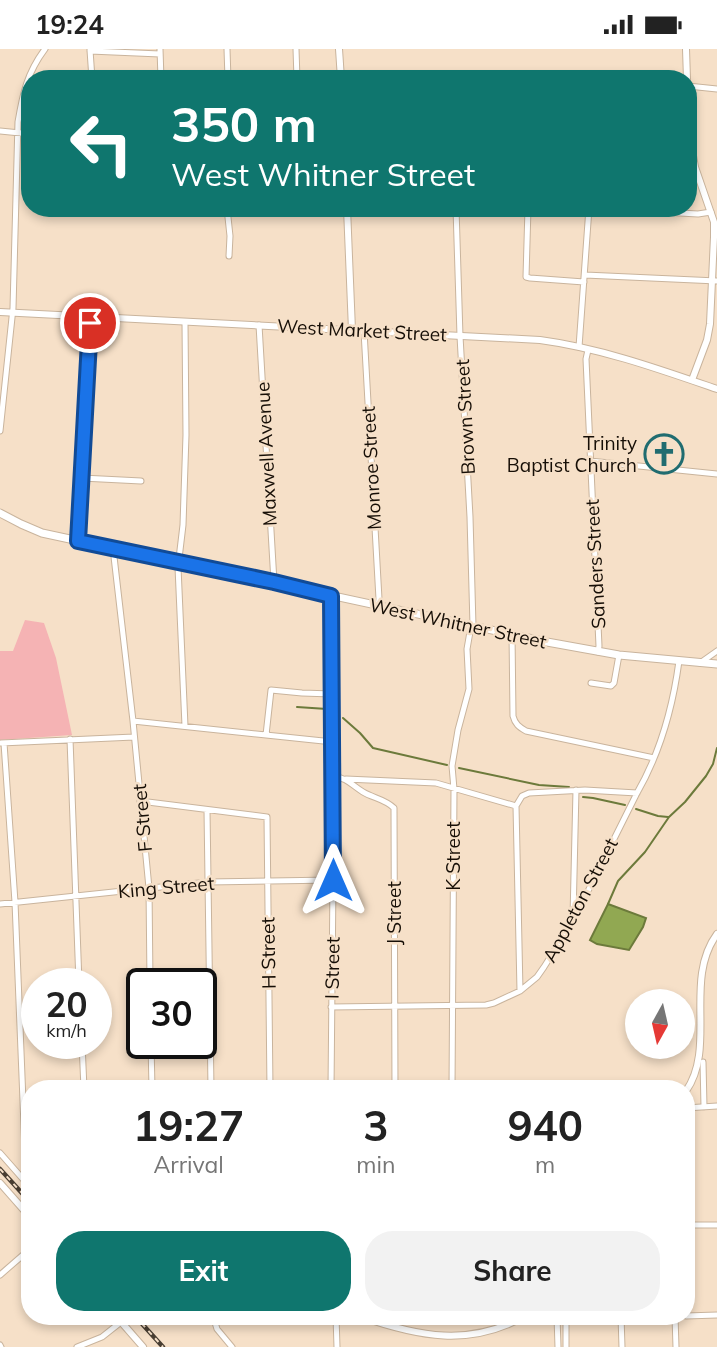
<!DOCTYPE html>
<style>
body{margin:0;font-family:Mulish,sans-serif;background:#f2f2f2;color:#222;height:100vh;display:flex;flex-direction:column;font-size:26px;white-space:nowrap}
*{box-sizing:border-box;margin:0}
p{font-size:23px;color:#767676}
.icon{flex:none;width:38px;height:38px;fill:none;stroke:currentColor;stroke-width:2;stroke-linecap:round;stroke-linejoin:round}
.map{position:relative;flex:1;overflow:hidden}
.sheet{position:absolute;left:21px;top:1031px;width:674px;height:245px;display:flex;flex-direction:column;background:#fff;border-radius:28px;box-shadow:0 4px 10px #0003}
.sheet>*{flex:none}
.banner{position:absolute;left:21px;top:21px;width:676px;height:147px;border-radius:28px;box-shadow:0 4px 10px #0003;background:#0f766e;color:#fff;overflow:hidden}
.needle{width:46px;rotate:188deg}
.fabs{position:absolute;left:625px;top:940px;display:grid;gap:14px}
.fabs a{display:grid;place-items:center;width:70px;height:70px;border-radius:50%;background:#fff;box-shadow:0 4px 10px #0003;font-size:35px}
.speed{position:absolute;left:21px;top:919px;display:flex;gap:14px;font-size:35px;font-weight:700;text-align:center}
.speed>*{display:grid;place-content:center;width:91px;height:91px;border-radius:50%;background:#fff;box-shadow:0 4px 10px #0003;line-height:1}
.speed small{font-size:18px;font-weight:400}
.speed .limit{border:4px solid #111;border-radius:10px;background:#fff;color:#111}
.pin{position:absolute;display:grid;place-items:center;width:60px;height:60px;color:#fff;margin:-30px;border:4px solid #fff;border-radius:50%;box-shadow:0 2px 7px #0007}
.me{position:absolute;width:77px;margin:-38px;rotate:0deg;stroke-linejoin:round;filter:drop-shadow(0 0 5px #0008)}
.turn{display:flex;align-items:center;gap:24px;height:147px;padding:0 35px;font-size:32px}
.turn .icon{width:91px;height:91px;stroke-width:2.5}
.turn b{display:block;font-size:49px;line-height:60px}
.eta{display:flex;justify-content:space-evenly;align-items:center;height:119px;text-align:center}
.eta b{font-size:42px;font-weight:700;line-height:49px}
.button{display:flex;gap:14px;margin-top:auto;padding:14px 35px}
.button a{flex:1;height:80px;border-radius:28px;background:#0f766e;color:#fff;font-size:28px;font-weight:700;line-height:80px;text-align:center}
.button a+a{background:#f2f2f2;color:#222}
.status{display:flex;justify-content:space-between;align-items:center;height:49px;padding:0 35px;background:#fff;direction:ltr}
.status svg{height:19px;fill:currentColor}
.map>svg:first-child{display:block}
.green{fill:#f5b3b4}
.water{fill:#91a852;stroke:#6c7a3b;stroke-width:2}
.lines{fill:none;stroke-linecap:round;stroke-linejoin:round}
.stream{stroke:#6c7a3b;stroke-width:2}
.minor-casing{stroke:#c9b49d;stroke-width:7}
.tertiary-casing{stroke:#c9b49d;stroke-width:8}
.secondary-casing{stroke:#c9b49d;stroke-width:9}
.minor{stroke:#fff;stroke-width:5}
.tertiary{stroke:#fff;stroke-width:6}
.secondary{stroke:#fff;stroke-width:7}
.rail-casing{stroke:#493e32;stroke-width:4.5}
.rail{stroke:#f6e0c8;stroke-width:2;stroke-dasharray:5;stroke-linecap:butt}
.route-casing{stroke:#114b97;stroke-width:18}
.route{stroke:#1a73e8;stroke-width:12}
.labels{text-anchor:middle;stroke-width:5;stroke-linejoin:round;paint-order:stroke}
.street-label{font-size:19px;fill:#160e06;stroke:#f6e0c8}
.poi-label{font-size:19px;fill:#160e06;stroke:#f6e0c8;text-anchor:end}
</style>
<div class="status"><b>19:24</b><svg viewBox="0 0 49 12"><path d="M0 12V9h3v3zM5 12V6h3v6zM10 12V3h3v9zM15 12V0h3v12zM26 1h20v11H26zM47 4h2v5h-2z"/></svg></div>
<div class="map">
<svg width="717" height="1298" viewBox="0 0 717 1298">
<rect width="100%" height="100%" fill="#f6e0c8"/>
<path class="green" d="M25,571L44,574L56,609L72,686L0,691V602H13Z"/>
<path class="water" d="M608,855L646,869L643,878L629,901L597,895L590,891Z"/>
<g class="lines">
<path class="stream" d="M297,658L327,660
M343,669L360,684L373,699L447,716
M459,719L539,736L569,738
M583,748L593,749L625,756
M636,760L658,767L668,768
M608,855L618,832L645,803L669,768L685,753L706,727L713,715L717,699"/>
<g class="minor-casing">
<path id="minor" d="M160,0L161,30
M227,0L228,30
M296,0L297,30
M90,1L92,30
M90,2L160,5
M688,37L717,40
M0,82L30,85
M227,159L230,187L229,207
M456,159L460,287L470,468L473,577
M528,159L526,228L530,229L584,233
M589,159L698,165L711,163
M585,226L717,232
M185,273L186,386L183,476L178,518L185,677
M259,276L274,533
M364,282L379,550L378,557
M579,298L589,159
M588,301L586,310L599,597L598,603
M0,382L13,259L18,73C23,44 27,24 45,0
M590,412L717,425
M82,429L141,432
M78,492L90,268
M113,499L133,672L149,839L150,934
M512,585L513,667C515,675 519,678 526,682L654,709
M700,614L717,602
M591,634L611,637L614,634L619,606
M133,672L333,693
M266,686L271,641L302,644L332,645
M70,690L79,934
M1,694L134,688
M4,694L15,853L26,1127L24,1131
M333,727C349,730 350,735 363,743C373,749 385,750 394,759L395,1040
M346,730L436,734L516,757L522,747L529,744L585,741L637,744
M140,752L267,768L270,1040
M516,757L520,942
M207,761L211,1040
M0,855L208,833L333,831
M573,868L576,741
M331,958L486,956L494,954L520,942L537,928L544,918L573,872L637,744C660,704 673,657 679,612
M82,994L84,1040
M151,994L152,1040
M703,1013L704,1058
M331,1040L333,831L332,547
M452,1040L454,740L452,717L458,681L469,640L467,600L471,577
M686,1059L717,1057
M0,1104L30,1138
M686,1176H717
M0,1226L30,1200
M213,1267L217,1280L232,1298
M336,1267L337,1298
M557,1267L558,1298
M621,1267L622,1298
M675,1267L676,1298
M686,1267L717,1266
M566,1270L670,1267
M0,1296L1,1298
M77,1298L102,1288L121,1273
M566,1298V1270"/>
</g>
<g class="tertiary-casing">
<path id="tertiary" d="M339,0L341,30
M686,0L687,30
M688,37L690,90L695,118L714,173V188L710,275L707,291L692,331
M347,159L352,281
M0,263L540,291C600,299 659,320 717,340
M686,1042C717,998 683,931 717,885
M0,1134L30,1168
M116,1267L143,1298
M359,1267C419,1288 470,1298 525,1267"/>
</g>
<g class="secondary-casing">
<path id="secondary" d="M0,464L21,475L42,484L547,593L619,606L717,615"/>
</g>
<use href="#minor" class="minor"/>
<use href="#tertiary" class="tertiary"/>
<use href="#secondary" class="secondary"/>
<g class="rail-casing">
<path id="rail" d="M0,1120L30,1153
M135,1267L163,1298"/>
</g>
<use href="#rail" class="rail"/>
</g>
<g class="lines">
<g class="route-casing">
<path id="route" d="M90,274L78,492L274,533L331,547L333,831"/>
</g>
<use href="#route" class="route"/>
</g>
<defs>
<g id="church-ring" transform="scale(2.0125)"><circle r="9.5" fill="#f6e0c8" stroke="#206c70" stroke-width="1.5"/><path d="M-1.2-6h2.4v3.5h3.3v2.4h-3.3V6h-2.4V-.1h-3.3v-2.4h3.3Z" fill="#206c70"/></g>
</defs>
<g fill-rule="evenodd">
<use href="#church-ring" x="664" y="405"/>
</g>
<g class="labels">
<g class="street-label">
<text transform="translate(362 281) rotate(3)" y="7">West Market Street</text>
<text transform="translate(465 368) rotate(-93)" y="7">Brown Street</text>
<text transform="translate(266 405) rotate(-93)" y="7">Maxwell Avenue</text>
<text transform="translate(371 419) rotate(-93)" y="7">Monroe Street</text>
<text transform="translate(595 515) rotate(-93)" y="7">Sanders Street</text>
<text transform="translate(458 574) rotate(12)" y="7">West Whitner Street</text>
<text transform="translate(142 769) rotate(-95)" y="7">F Street</text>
<text transform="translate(453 807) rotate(-90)" y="7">K Street</text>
<text transform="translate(166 838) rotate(-5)" y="7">King Street</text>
<text transform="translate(580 851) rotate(-62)" y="7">Appleton Street</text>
<text transform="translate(394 864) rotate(-90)" y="7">J Street</text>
<text transform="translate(268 904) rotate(-91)" y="7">H Street</text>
<text transform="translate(332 919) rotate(-89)" y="7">I Street</text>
</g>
<g class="poi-label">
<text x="637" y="401">Trinity<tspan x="637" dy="22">Baptist Church</tspan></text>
</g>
</g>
</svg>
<div class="fabs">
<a><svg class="needle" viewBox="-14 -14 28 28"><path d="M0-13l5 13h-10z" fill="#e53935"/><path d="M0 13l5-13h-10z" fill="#767676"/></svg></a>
</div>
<div class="speed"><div>20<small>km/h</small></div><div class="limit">30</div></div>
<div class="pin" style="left:90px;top:274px;background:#d93025"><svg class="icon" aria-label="arrive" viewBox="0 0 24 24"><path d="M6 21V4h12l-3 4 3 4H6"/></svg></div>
<svg class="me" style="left:333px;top:831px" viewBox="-20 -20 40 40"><path d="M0-17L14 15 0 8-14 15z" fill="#1a73e8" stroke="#fff" stroke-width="4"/></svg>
<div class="banner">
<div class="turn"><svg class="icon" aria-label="left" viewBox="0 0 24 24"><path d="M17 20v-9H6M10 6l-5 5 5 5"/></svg><div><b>350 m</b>West Whitner Street</div></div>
</div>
<section class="sheet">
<div class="eta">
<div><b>19:27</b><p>Arrival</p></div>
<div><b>3</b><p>min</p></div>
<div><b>940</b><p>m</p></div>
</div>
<div class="button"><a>Exit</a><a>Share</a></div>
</section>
</div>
